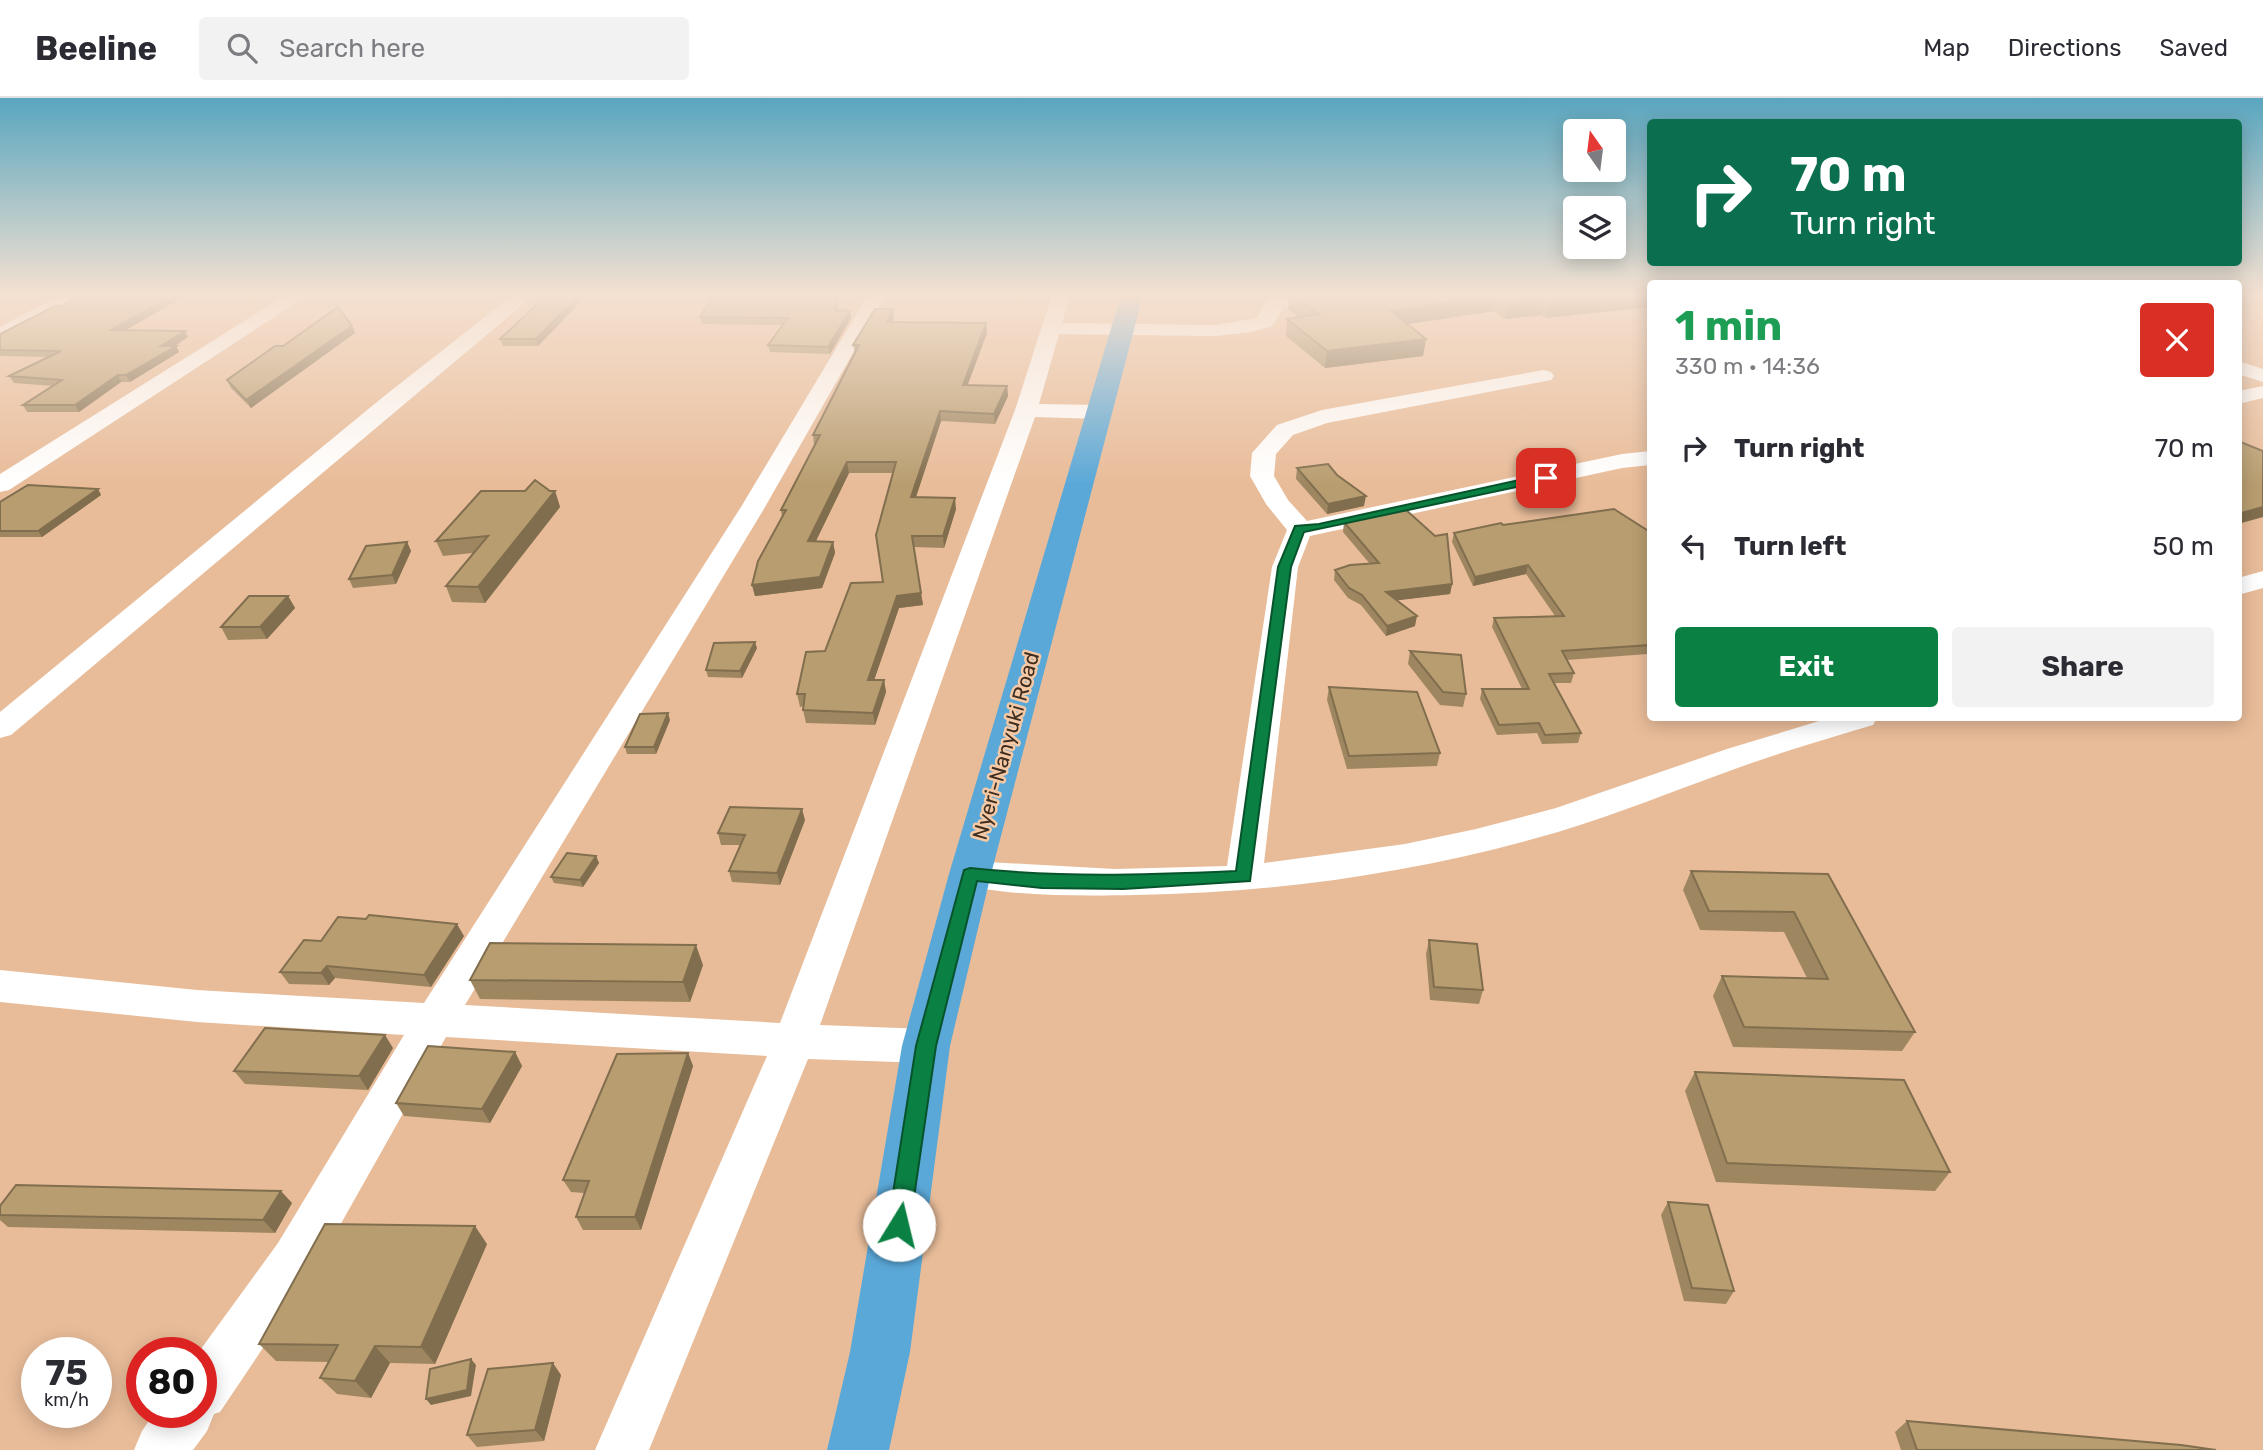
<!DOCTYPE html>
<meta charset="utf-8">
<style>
body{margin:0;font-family:Rubik,sans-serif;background:#f2f2f3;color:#2b2b33;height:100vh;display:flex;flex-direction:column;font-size:26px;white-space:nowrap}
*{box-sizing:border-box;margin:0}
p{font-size:23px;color:#7c7c81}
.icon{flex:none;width:38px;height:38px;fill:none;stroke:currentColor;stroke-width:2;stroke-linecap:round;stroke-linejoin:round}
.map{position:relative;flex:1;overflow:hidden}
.panel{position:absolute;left:1647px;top:182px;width:595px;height:441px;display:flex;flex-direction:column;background:#fff;border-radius:7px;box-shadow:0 4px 18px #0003}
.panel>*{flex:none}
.top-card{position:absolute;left:1647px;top:21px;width:595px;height:147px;border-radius:7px;box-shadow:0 4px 18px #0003;background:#0b6e4f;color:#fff;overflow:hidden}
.needle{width:46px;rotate:346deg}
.tools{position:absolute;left:1563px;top:21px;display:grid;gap:14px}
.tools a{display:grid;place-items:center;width:63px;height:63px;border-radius:7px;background:#fff;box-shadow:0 4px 18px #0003;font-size:35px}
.speed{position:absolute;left:21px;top:1239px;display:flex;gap:14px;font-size:35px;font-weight:700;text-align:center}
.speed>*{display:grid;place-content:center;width:91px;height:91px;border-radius:50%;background:#fff;box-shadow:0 4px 18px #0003;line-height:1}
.speed small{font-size:18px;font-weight:400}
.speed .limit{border:10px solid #d22;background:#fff;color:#111}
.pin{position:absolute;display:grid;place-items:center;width:60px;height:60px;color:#fff;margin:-30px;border-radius:14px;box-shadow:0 4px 10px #0006}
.me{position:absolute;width:77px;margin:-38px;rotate:9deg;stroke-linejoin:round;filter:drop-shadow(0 0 5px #0008)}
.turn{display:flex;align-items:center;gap:24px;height:147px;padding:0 28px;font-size:32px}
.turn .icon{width:91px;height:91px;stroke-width:2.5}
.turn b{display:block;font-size:49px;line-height:60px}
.round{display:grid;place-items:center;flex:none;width:74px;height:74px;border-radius:7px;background:#f2f2f3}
.headline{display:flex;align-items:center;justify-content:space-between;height:119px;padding:0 28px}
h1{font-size:42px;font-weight:700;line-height:52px;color:#1e9e55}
.action{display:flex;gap:14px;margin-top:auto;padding:14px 28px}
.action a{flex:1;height:80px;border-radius:7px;background:#0b8043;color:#fff;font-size:28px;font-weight:700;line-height:80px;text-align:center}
.action a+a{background:#f2f2f3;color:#2b2b33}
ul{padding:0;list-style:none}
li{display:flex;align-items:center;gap:21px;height:98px;padding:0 28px}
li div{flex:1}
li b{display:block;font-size:26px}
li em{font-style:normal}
header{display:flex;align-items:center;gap:42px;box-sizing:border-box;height:98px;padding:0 35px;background:#fff;border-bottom:2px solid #e1e1e2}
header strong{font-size:33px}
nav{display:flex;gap:38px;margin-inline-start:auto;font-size:24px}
.search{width:490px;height:63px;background:#f2f2f3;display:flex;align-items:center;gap:18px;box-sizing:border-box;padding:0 24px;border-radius:7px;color:#7c7c81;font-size:26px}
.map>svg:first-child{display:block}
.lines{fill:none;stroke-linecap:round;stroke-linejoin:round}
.minor{fill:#fff;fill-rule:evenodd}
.trunk{fill:#5aa8d8;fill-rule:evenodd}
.wall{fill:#9e8760}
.shaded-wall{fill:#816e4e}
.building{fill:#b89d70;stroke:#816e4e;stroke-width:2}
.route{fill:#0b8043;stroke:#07532c;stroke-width:2}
.labels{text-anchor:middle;stroke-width:5;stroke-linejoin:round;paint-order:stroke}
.street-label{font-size:21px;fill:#3e2d1f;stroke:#f5c9a6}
</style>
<header>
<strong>Beeline</strong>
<div class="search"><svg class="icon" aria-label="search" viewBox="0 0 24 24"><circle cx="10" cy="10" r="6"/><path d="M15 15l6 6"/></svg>Search here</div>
<nav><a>Map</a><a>Directions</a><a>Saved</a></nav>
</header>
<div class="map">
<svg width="2263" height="1352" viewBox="0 0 2263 1352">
<rect width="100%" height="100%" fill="#e8bc99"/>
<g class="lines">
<path class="minor" d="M60,197H84L0,243V229Z
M286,197H308L9,392L0,394V376Z
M513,197H534L11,637L0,640V614L383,299Z
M868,197H886L765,409L465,907L780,925L1015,312L1052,197H1070L1062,225L1215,227L1257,220L1264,206L1273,199L1341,197L1332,203L1284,209L1272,228L1251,234L1215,238L1059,236L1039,306L1099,307L1107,309L1110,314L1107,319L1099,321L1035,319L820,927L926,931L941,936L947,948L941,960L926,965L808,961L649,1352H595L767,958L446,939L312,1177L220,1314L214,1316L207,1333L193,1352H134L142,1333L155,1314H201V1255H198L278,1145L404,937L197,924L0,904V872L197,892L424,905L741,409Z
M2238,263L2263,271V284L2238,276Z
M1544,272L1551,274L1554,278L1551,282L1327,325L1293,337L1276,356L1274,378L1288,402L1307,423L1622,356L1650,353V367L1622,370L1310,438L1298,469L1264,765L1405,746L1476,731L1556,710L1727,651L1829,620H1877L1873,627C1826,641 1778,655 1732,672C1674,693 1617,716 1558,734C1420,774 1280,795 1136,797C1086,798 1004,799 957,785L952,776L957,767L970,763L1115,771L1227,768L1272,469L1287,432L1266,406L1250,378L1252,355L1277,327L1322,312Z
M2263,288V300L2238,306V293Z
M2263,473V490L2238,497V480Z"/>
<path class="trunk" d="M1121,197H1143L991,776L950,948L910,1254L889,1352H827L850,1254L902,948L949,776Z"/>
</g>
<path class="wall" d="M80,197H187L126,232L188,239L175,248H176L179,254L130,284H121L79,314H27L23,307L53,288L14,285L9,278L48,259L0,258V236L62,208Z
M466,197H509L505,200Z
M532,197L586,198L538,248H503L500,241L543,202L533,201Z
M714,197H841L837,212L850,213L851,220L830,256L770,254L768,247L783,227L702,226L700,219Z
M1289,197H1650L1647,209L1546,220L1541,217L1505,221L1494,213L1408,226L1426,241L1423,258L1325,270L1286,238L1287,221L1298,219L1288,211Z
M894,220L893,224L986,225L987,235L967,287L1007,288L1008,298L995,326L941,323L916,399L956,411L944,450L913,449L923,507L899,510L874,582H884L886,594L875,627L806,625L803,612L804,608L800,609L797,596L825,553L883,484L893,375H849L816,443L833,444L835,455L822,490L755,498L752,487L782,419L781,412L814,347L813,337L855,255L853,247Z
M352,228L355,235L251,310L231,290L227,282L283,248Z
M1297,370L1364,408L1327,416L1296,381Z
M98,391L101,397L42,439H0V404Z
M550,393H555L560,409L485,505L452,504L446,488L473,455L443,458L436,443Z
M1344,424L1452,486L1450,496L1397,502L1415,528L1386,538L1361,507L1348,500L1334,482L1335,472L1370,466L1343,434Z
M1503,427L1650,434V559L1648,556L1567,562L1574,575L1571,585H1554L1581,635L1578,645L1542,646L1537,635L1497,637L1480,601L1482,591H1522L1492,529L1494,520L1555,518L1526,476L1473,488L1452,444L1454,435Z
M407,444L411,453L396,486L353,490L349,481Z
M288,498L295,510L267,541L228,542L221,529Z
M757,550L742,580L708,579L706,572Z
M1410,553L1466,596L1463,609L1440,607L1408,566Z
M1329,589L1440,655L1437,668L1347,671L1327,602Z
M670,622L656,656H627L625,649Z
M805,722L780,787L732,784L729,773L740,747H721L718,735Z
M596,758L599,765L583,789L554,785L551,779Z
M1691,773L1828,776L1915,934L1902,953L1733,949L1713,898L1722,878L1807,880L1784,834L1700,832L1683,792Z
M464,838L431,889L335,880L329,887L289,886L280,874L321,843Z
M1429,842L1483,892L1479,906L1430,902L1426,856Z
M703,867L690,904L480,901L470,882Z
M393,950L368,992L245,986L234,973Z
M515,954L522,968L490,1025L404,1018L396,1005Z
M688,955L693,968L641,1132H583L576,1119L584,1095L571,1094L563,1082Z
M1695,974L1950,1074L1935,1093L1716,1084L1685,993Z
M1668,1104L1734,1193L1726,1206L1684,1203L1661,1117Z
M292,1105L275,1135L8,1129L0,1122V1108Z
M487,1146L435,1266L390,1265L371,1300L337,1296L320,1280L329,1264L276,1263L259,1246Z
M561,1277L544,1343L477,1349L467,1337Z
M1907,1323L2216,1352H1901L1895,1334Z"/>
<path class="shaded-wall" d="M173,197H187L115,238L111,232Z
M579,197L586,198L538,248L536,241Z
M838,197H841L835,219L834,212Z
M1491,197H1497L1494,213L1389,229L1391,213Z
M1606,197H1650L1647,209L1546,220L1549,204Z
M1545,201L1541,217L1505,221L1508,205Z
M893,211L894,220L888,233L887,224Z
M850,213L851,220L830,256L828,249Z
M986,225L987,235L964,297L963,287Z
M352,228L355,235L251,310L246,302Z
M185,233L188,239L165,254L161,248Z
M1426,241L1423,258L1325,270L1327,253Z
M176,248L179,254L130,284L126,277Z
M118,277L121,284L79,314L75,307Z
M1007,288L1008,298L995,326L994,316Z
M940,313L941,323L912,411L911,399Z
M847,364L849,375L810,455L808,443Z
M98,391L101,397L42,439L38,433Z
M555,393L560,409L485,505L478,489Z
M1366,398L1364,408L1327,416L1328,406Z
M955,400L956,411L944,450L943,438Z
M2263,409V419L2238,426V416Z
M407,444L411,453L396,486L392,477Z
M833,444L835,455L822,490L755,498L752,487Z
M1528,467L1526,476L1473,488L1475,479Z
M1452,486L1450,496L1384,504L1386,494Z
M921,495L923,507L899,510L870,594L868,582L897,498Z
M288,498L295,510L267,541L260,529Z
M1417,518L1415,528L1386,538L1387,528Z
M755,544L757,550L742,580L740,573Z
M884,582L886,594L875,627L873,615Z
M668,615L670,622L656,656L654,649Z
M802,711L805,722L780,787L777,775Z
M596,758L599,765L583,789L580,782Z
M457,826L464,838L431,889L424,877Z
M696,847L703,867L690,904L683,884Z
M327,868L335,880L329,887L321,875Z
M385,937L393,950L368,992L359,978Z
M515,954L522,968L490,1025L482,1011Z
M688,955L693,968L641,1132L635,1119Z
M281,1093L292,1105L275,1135L263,1122Z
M475,1128L487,1146L435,1266L421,1249Z
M375,1248L390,1265L371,1300L355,1283Z
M471,1261L476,1267L471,1298L431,1307L426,1301Z
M553,1265L561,1277L544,1343L535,1332Z"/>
<path class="building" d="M80,197H173L111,232L185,233L161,248H176L126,277H118L75,307H23L62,282L9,278L61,253L0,252V236L55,208H62Z
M547,197H579L536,241H500Z
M714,197H838L834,212L850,213L828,249L768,247L788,220L700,219Z
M1292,197H1491L1391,213L1426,241L1327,253L1287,221L1319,216Z
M1498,197H1606L1549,204L1545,201L1508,205Z
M338,209L352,228L246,302L227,282L275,248H283Z
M875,211H893L887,224L986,225L963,287L1007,288L994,316L940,313L911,399L955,400L943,438H912L921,495L897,498L868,582H884L873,615L803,612L805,596H797L806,554L825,553L851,485L883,484L876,437L896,364H847L808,443L833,444L820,479L752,487L758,463L786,412H781L820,337H813L859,247H853Z
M2238,343L2263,353V409L2238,416Z
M1328,366L1337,377L1366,398L1328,406L1297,370Z
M535,382L550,393H555L478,489L446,488L488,438L436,443L481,393H525Z
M28,387L98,391L38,433H0V404Z
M1405,411L1435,438L1447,436L1452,486L1386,494L1417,518L1387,528L1362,497L1349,490L1335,472L1350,467L1379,465L1344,424Z
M1614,411L1650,434V547L1562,553L1574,575L1549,576L1581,635L1545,637L1539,625L1499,627L1482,591H1529L1494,520L1564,518L1528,467L1475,479L1454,435L1501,425L1503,427Z
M407,444L392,477L349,481L366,448Z
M249,498H288L260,529H221Z
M755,544L740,573L706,572L714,545Z
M1410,553L1461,557L1466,596L1443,594Z
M1329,589L1417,594L1440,655L1349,658Z
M668,615L654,649H625L640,616Z
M730,709L802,711L777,775L729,773L745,737L718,735Z
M567,755L596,758L580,782L551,779Z
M1691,773L1828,776L1915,934L1744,929L1722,878L1828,881L1794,814L1709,813Z
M369,817L457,826L424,877L327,868L321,875L280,874L304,842L321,843L338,819L366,821Z
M1429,842L1477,846L1483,892L1434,889Z
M490,845L696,847L683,884L470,882Z
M265,930L385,937L359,978L234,973Z
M428,948L515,954L482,1011L396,1005Z
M688,955L635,1119H576L589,1083L563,1082L617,956Z
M1695,974L1904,982L1950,1074L1727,1065Z
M16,1087L281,1093L263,1122L0,1117V1108Z
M1668,1104L1708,1107L1734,1193L1692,1190Z
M325,1126L475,1128L421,1249L375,1248L355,1283L320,1280L338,1247L259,1246Z
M471,1261L467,1292L426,1301L430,1271Z
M553,1265L535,1332L467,1337L488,1271Z
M1907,1323L2181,1347L2216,1352H1917Z"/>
<linearGradient id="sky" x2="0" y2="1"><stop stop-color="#59a6bf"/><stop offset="0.51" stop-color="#f5e1d1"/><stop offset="1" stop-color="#f5e1d1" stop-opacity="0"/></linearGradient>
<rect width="2263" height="387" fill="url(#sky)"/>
<path class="route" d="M1546,376L1552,380L1550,382L1304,434L1291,469L1250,783L1123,791L1042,790L977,783L936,948L910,1127L907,1134L899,1137L891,1134L888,1127L916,948L964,772L970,770C1063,780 1144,777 1236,773L1278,469L1295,428L1319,426Z"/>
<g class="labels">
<g class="street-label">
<text transform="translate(1006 648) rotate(-74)" y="7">Nyeri-Nanyuki Road</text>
</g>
</g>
</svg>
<div class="tools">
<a><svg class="needle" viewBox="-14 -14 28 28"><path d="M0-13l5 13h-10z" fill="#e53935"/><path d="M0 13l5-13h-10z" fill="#7c7c81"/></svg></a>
<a><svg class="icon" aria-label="layers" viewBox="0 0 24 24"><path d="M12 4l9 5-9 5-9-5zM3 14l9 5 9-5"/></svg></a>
</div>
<div class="speed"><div>75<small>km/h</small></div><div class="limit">80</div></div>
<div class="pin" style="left:1546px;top:380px;background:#d93025"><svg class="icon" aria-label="arrive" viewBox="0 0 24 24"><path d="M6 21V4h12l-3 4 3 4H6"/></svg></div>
<svg class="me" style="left:899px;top:1127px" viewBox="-20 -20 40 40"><circle r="19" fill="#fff"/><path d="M0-13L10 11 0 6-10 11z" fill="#0b8043"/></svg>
<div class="top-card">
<div class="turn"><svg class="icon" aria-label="right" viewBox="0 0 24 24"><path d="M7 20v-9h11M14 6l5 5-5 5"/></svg><div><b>70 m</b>Turn right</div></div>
</div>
<section class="panel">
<div class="headline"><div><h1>1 min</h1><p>330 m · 14:36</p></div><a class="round" style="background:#d93025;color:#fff"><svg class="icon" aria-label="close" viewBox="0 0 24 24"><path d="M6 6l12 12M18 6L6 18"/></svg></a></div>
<ul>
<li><svg class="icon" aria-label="right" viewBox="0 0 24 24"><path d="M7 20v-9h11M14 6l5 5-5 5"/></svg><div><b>Turn right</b></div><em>70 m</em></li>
<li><svg class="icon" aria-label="left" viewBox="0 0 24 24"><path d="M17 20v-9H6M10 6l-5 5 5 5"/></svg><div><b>Turn left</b></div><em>50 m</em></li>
</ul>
<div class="action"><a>Exit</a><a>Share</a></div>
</section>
</div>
